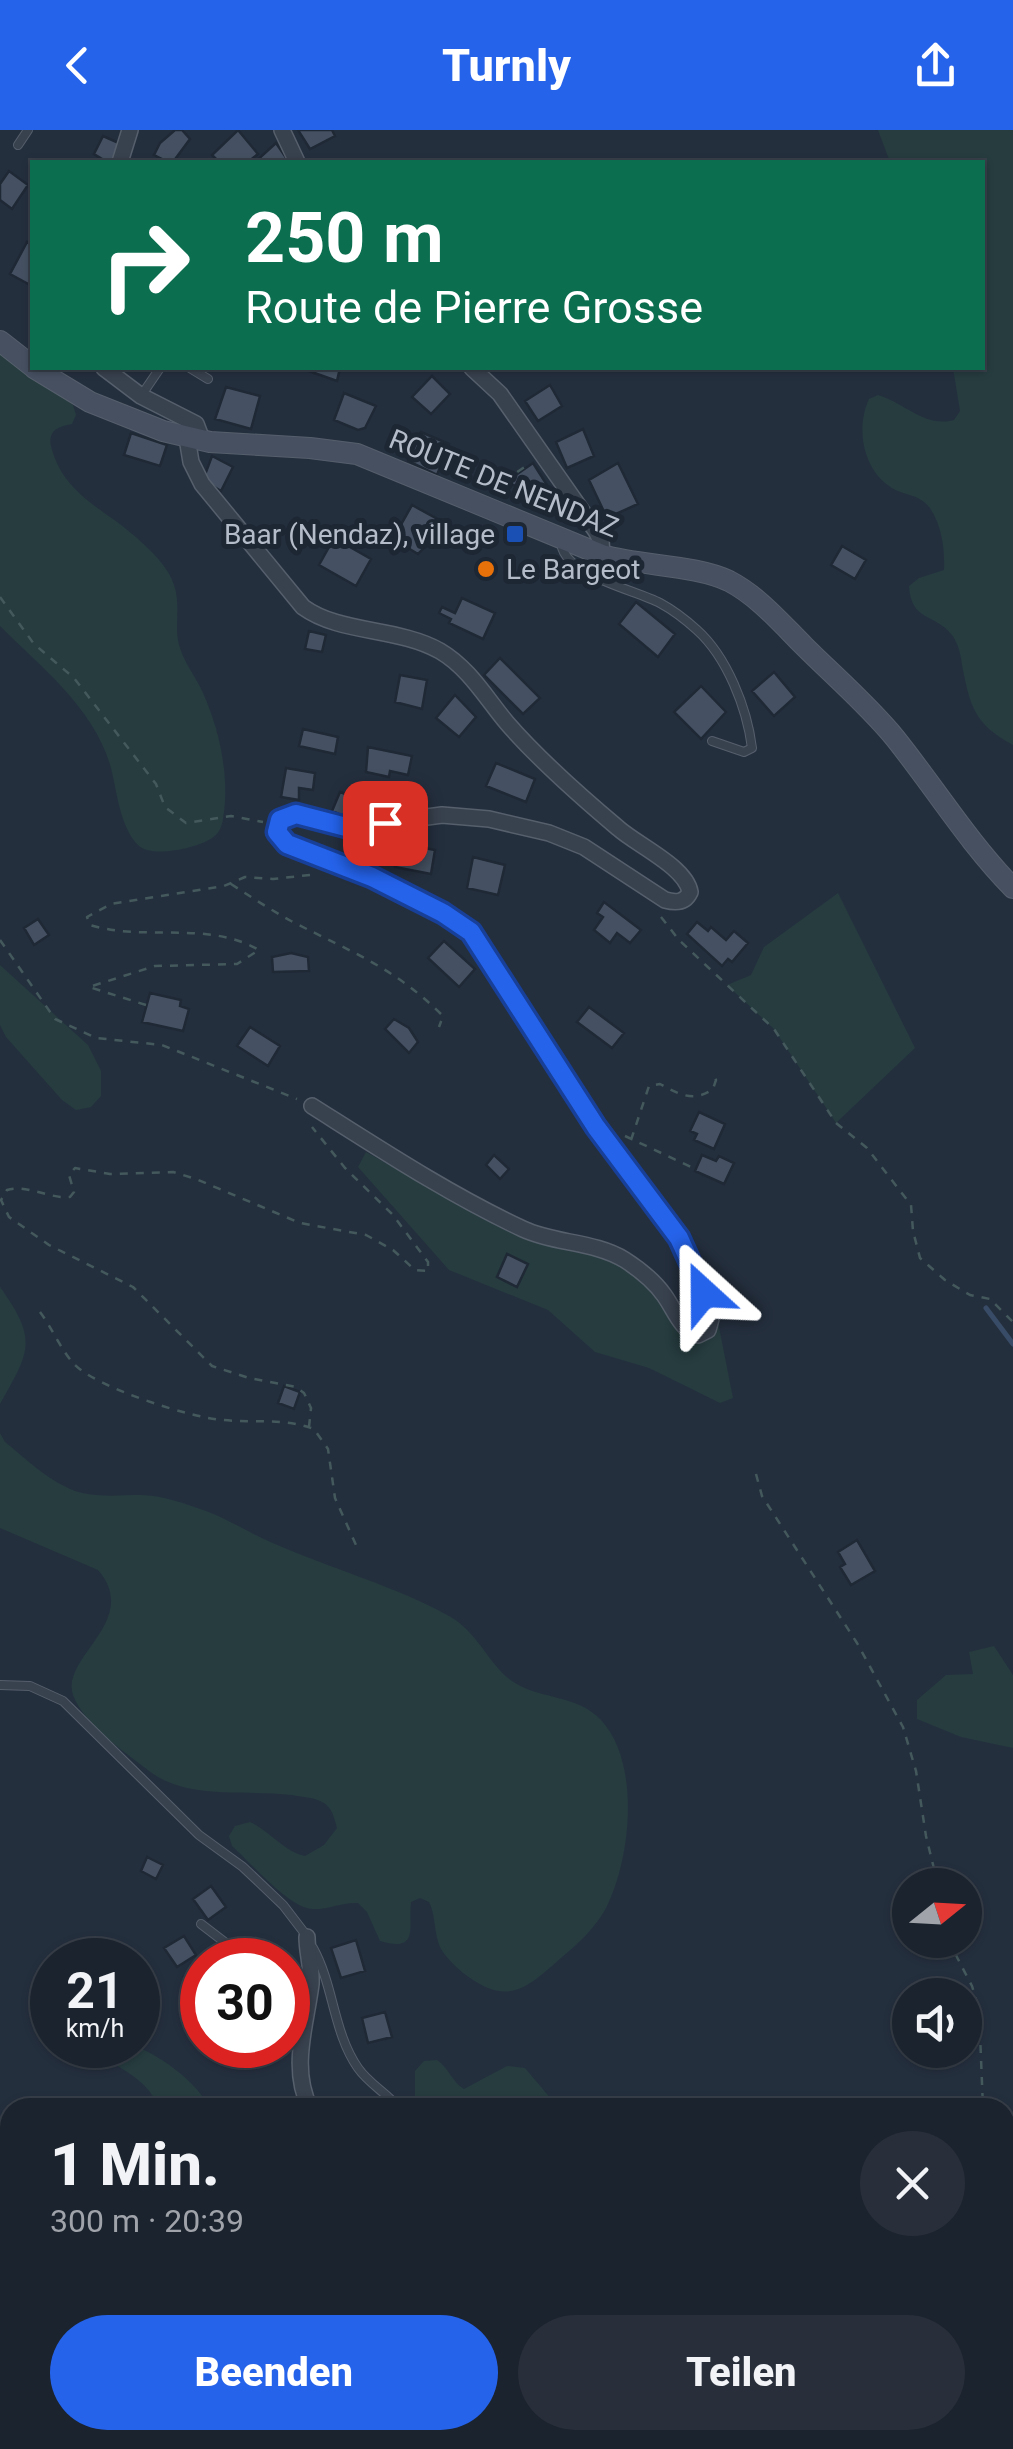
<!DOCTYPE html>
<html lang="de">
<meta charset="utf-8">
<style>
body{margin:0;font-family:Roboto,sans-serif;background:#282f3a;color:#f1f3f6;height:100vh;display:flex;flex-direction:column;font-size:38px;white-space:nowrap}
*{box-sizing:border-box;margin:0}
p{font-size:32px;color:#a0a4aa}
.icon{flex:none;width:55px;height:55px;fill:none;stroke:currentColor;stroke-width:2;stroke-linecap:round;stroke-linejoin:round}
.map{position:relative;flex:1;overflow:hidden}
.details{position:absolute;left:0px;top:1968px;width:1015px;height:352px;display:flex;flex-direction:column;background:#1b232e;border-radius:30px 30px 0 0;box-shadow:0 2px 8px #0004,0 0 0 2px #39404a}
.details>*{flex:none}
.top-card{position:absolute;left:30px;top:30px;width:955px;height:210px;border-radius:0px;box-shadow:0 2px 8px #0004,0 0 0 2px #39404a;background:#0b6e4f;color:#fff;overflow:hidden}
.needle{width:65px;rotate:72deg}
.buttons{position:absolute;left:892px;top:1738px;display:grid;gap:20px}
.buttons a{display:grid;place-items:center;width:90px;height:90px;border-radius:50%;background:#1b232e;box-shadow:0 2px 8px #0004,0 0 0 2px #39404a;font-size:50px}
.speed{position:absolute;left:30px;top:1808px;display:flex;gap:20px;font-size:50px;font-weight:700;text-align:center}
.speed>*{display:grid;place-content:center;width:130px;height:130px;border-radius:50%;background:#1b232e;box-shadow:0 2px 8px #0004,0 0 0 2px #39404a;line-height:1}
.speed small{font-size:25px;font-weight:400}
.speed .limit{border:15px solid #d22;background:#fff;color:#111}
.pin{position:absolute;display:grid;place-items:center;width:85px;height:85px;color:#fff;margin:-42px;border-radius:20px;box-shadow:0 5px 15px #0006}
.me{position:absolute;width:110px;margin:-55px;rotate:336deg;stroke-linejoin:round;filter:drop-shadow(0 0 8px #0008)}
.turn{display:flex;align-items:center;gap:35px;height:210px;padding:0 50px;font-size:45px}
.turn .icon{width:130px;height:130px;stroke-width:2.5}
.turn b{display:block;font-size:70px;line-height:85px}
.round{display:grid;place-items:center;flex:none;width:105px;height:105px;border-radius:52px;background:#282f3a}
.head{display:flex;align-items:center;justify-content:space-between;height:170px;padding:0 50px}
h1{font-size:60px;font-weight:800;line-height:75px}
.cta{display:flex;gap:20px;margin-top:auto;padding:20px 50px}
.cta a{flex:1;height:115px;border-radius:60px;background:#2563eb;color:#fff;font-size:40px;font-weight:800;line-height:115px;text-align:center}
.cta a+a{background:#282f3a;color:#f1f3f6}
header{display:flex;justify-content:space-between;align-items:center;height:130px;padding:0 50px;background:#2563eb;color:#fff;font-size:45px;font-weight:800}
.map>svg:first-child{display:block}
.green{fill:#263c3f}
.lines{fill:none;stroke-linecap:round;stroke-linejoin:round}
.stream{stroke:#394c67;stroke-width:5}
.building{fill:#455162;stroke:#1f2835;stroke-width:2.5}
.service-casing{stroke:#565f6c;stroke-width:10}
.minor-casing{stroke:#565f6c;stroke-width:18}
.secondary-casing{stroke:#565f6c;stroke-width:22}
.path{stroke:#44595c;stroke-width:2.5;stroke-dasharray:8 8;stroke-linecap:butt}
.service{stroke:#38414e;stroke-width:8}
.minor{stroke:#38414e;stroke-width:15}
.secondary{stroke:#465061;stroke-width:20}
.route-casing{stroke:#184099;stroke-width:25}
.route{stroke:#2563eb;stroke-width:18}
.transit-dot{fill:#1a4fb4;stroke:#1d2633;stroke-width:4}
.food-dot{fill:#e8710a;stroke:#1d2633;stroke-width:4}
.labels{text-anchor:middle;stroke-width:10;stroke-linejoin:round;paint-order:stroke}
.street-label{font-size:28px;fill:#b4bcc9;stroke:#1d2633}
.poi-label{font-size:28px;fill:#b4bcc9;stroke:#1d2633;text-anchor:end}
</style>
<header><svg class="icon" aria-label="back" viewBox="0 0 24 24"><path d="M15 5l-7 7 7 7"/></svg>Turnly<svg class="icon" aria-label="share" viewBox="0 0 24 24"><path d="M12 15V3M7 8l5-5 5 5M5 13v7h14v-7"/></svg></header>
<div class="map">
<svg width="1013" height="2319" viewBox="0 0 1013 2319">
<rect width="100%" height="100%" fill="#242f3e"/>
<path class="green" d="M878,0H1013V615C974,594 970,576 962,535C961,525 958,513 952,505C935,483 911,492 909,456L919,448L944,440C945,420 942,396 930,378C919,363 902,366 889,356C862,337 856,297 869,269L878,265C905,273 925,298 954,290L960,281L953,238H982V32H890Z
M0,216L73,275L76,285L72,294C53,297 46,304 53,323C67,366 106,380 137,408C151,421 168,436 174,455C181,475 174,496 179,515C184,533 196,547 203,563C220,601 230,648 223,689C222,696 219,704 212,708C198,718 153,728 139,716C120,698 117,662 111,638C95,579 42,538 0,496Z
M838,763L915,918L836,993L774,899L727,855L751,845L764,817Z
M0,835L88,915L101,941V966L91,977L76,980L62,970L6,907L0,895Z
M366,1022L462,1076L527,1108L594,1120L679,1173L714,1172L733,1268L720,1273L649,1238L595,1222L548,1180L449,1140L358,1037Z
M0,1157C38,1210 30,1221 0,1274Z
M0,1303L5,1312C24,1327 44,1347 66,1357C89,1369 116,1365 140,1365C163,1365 185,1374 206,1381C230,1390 251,1404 275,1414C332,1439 395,1456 449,1486C478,1502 488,1534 512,1551C539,1570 577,1564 601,1590C641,1633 631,1729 606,1778C596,1797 578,1814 561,1828C529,1856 510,1876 470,1848C460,1841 450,1832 443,1822C433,1807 437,1788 429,1772L420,1768L411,1772C408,1797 420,1823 380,1811L367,1782L358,1773C342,1772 328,1780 312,1779C289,1778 250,1732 232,1716L229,1706L235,1696L250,1692C271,1702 283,1721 305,1726L324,1715L337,1698C334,1687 332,1677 322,1672C313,1667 301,1667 292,1665C245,1659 189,1671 149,1641C125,1622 84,1595 73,1565C60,1527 142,1491 98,1440L0,1398Z
M994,1516L1013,1545V1618L961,1607L917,1589V1570L946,1545L973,1544L969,1522Z
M65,1915C85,1915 109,1911 129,1915C155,1920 199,1954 209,1977H152L155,1971C147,1946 89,1919 65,1915Z
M437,1930C449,1938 452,1952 464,1959L507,1936L525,1938L558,1977H419L415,1967V1941L424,1931Z
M0,2117L10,2140V2310H315L320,2319H0Z
M366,2310H511L525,2319H364Z"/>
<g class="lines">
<path class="stream" d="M986,1178L1013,1214"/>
</g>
<path class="building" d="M175,0H182L190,9L173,32H168L154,25L160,13Z
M238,0L258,24L248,32H219L212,25Z
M298,0H332L335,6L310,19Z
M103,6L121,14L114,32H107L94,24Z
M276,13L289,32H255Z
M9,41L28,55L12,79L0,70V54Z
M27,112L32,115V156L10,144Z
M307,238H340L337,251L306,240Z
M432,246L450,264L431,284L412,267Z
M550,255L562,276L538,291L525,271Z
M226,257L260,266L251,299L215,289Z
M344,263L376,276L365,298L358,300L334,290Z
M583,299L594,326L567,338L556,312Z
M421,302L449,314L437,345L408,331Z
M131,303L167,315L160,336L124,325Z
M212,326L233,337L221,361L203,350Z
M533,333L554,366L549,371L540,367L529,351L518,357L506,352Z
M618,333L638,374L607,388L589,350Z
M412,375L452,397L443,413L430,412L418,424L393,409Z
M334,408L371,429L356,456L319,435Z
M842,416L866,430L855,449L831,435Z
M462,468L495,483L483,509L449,493L451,489L439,483L442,477L455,483Z
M636,472L675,504L658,527L619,494Z
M309,501L326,505L322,522L305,519Z
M500,528L540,568L523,584L484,545Z
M774,542L795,567L774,586L752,561Z
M400,545L427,550L422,579L395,572Z
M701,556L726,582L701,609L674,582Z
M455,565L476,587L459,607L436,588Z
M303,599L338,607L335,624L299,616Z
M368,617L412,626L408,645L390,641L389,647L366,642Z
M496,633L535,649L526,672L486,656Z
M286,638L315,643L313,660L299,658V670L281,667Z
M340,662L362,670L354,691L332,681Z
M402,714L435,720L431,744L395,737L394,723L400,724Z
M473,727L505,735L498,765L467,758Z
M604,772L641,800L630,813L617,803L610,813L594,800L603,787L597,783Z
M38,789L49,805L34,815L24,798Z
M697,792L708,801L711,797L726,810L734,801L748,813L732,832L728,829L722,836L687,804Z
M444,811L475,839L459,857L428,828Z
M291,823L308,827L309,841L273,842L272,827Z
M150,863L181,870L180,876L189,879L183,901L142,892Z
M589,877L624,903L612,918L577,892Z
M394,889L409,898L418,912L409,923L385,899Z
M250,897L280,916L268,936L237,916Z
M699,982L725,994L714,1019L694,1010L697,1004L690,1001Z
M494,1025L509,1039L500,1049L486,1035Z
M702,1025L716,1031L719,1026L734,1033L724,1054L695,1041Z
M507,1124L528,1134L517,1157L497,1147Z
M284,1256L300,1262L294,1279L278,1273Z
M857,1410L875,1441L851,1455L840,1437L845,1434L838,1422Z
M147,1727L163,1735L156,1749L141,1741Z
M211,1756L226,1777L208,1790L193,1769Z
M184,1806L196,1825L177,1837L164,1818Z
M356,1810L365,1841L341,1848L331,1818Z
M201,1837L202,1859L194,1864L184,1847Z
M385,1882L392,1907L368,1913L362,1888Z"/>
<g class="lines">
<g class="service-casing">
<path id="service" d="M18,15L28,0
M190,238L208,249
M141,266L160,238
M561,410C560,445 634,459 660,473C673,480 686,490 697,500C727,527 747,578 752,618L744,622L712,611
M0,1555L30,1556L63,1571L199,1705L243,1737L283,1775L306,1805
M201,1794L248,1830
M313,1818C334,1856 333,1902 358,1938C369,1954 387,1963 399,1978
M288,1870L303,1897"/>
</g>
<g class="minor-casing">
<path id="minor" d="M282,0L297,32
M120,32L130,0
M104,238L141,266L196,294L202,310
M472,238L500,264L596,401L601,411L602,425
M187,308L191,332L202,354L303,477C340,504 397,497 440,521C469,538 486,568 507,593C540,631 580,666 618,698C637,715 686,737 690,762C685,773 676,773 665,770L584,717L549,703L489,689L442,685L352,697L297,685L280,690C275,699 278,709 287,715C349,738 419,760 471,803L596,997L679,1108L704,1163L711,1189L708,1200L698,1205C680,1199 675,1180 664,1165C654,1151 639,1139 625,1130C594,1111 555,1114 523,1099C450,1065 380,1019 312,976
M307,1807C307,1823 312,1837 311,1854C306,1895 290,1938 310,1978
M525,2310L537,2319"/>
</g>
<g class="secondary-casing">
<path id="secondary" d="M0,211L32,236
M34,238L90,272L163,301L210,312L310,318L357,324L602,425C641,436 696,435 729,451C758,466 781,493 804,516C834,546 868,575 895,608C935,658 968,712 1013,758"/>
</g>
<path class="path" d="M504,351L526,336
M0,467L34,514L74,548L156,654L165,677L186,693L231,686L263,692
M231,754C251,767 271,780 291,791C351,822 394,837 443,886L439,897
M661,787L679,810L774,899L836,993L867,1018L911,1075L913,1101L920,1128L945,1150L970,1165L990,1169L1013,1192
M0,810L55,889L96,908L162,915L297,969
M146,875L89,857L155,836L237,834L259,820C207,790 145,812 90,795L87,787L111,774L224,756L245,747L273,749L318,744
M625,1006L691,1037
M631,1010L649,956L660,954C678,964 694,973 713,959L716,950L713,943
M40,1182C52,1198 60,1218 73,1233C94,1257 191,1288 223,1290C255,1293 284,1288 314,1299L328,1319L335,1368L356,1415
M309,1297L311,1278L304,1263L296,1257L249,1248L212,1236L133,1157L49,1115L9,1087L1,1070L7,1060C27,1054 49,1069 70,1067L74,1062L69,1045L75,1038L110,1044L173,1042L196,1049L300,1093L366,1105L393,1120L415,1140L428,1141V1132L393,1085L345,1038L312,997
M756,1344L762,1366L857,1513L903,1597L916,1641L926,1706L938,1755
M948,1810L972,1856L979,1879L983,1978
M1005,2016L1013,2023"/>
<use href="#service" class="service"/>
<use href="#minor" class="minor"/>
<use href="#secondary" class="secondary"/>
</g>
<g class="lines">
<g class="route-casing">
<path id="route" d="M385,693L346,697L296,684L280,690L277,702L287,714L372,747L443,783L471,802L596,997L679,1108L704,1163"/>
</g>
<use href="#route" class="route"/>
</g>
<rect class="transit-dot" x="505" y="394" width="20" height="20" rx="5"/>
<circle class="food-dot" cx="486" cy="439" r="10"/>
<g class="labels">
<g class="street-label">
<text transform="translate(504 353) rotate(22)" y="10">ROUTE DE NENDAZ</text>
</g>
<g class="poi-label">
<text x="495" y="414">Baar (Nendaz), village</text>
<text x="506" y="449" text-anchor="start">Le Bargeot</text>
</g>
</g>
</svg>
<div class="buttons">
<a><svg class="needle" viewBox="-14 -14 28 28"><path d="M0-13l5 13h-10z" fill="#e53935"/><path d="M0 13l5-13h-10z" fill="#a0a4aa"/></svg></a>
<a><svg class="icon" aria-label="sound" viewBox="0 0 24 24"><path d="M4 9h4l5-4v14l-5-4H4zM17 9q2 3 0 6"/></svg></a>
</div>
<div class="speed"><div>21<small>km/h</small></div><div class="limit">30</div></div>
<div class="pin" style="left:385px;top:693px;background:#d93025"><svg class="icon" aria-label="arrive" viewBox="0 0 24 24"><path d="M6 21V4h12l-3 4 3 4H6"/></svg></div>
<svg class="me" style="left:704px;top:1163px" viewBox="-20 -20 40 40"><path d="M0-17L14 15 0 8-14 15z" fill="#2563eb" stroke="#fff" stroke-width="4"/></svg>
<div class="top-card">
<div class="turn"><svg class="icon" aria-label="right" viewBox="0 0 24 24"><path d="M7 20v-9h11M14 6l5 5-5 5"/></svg><div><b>250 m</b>Route de Pierre Grosse</div></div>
</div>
<section class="details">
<div class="head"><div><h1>1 Min.</h1><p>300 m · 20:39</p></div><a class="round"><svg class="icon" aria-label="close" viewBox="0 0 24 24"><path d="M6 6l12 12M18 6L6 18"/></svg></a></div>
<div class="cta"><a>Beenden</a><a>Teilen</a></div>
</section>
</div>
